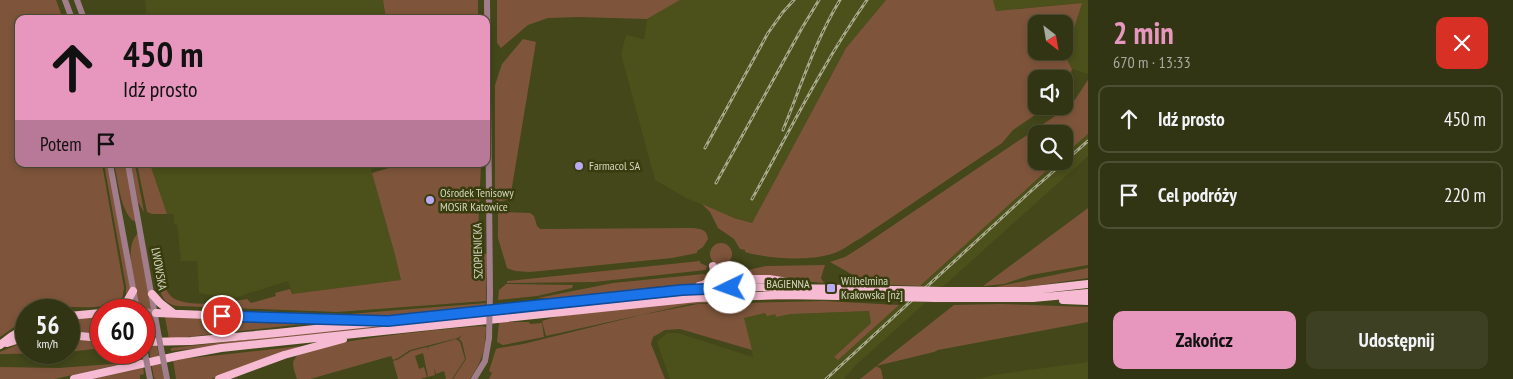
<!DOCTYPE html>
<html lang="pl">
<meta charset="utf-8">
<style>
body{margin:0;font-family:"PT Sans Narrow",sans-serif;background:#3d4022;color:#f1f3f6;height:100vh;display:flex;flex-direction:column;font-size:19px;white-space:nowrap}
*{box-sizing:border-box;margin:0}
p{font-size:16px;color:#a8aba0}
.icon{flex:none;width:28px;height:28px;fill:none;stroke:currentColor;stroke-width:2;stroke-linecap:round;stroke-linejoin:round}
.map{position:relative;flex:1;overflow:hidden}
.panel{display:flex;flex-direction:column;background:#323514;width:425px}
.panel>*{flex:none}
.top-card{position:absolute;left:15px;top:15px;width:475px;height:152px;border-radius:10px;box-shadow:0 2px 8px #0003,0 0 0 1px #4d5034;background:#e797bd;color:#111;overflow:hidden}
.needle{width:32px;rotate:149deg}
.buttons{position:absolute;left:1028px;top:15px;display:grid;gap:10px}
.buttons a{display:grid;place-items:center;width:45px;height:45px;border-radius:10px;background:#323514;box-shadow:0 2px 8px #0003,0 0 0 1px #4d5034;font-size:25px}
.speed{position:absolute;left:15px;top:299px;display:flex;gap:10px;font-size:25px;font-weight:700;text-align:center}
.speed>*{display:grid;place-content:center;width:65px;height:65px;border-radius:50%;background:#323514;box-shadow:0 2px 8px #0003,0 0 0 1px #4d5034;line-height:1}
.speed small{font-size:12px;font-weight:400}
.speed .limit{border:8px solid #d22;background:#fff;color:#111}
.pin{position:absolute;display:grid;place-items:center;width:42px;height:42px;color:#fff;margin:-21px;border:2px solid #fff;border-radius:50%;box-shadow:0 1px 5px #0007}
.me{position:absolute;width:55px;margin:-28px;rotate:267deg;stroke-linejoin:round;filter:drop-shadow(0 0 4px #0008)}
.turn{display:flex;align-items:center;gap:18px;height:105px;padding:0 25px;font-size:22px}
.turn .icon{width:65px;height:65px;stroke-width:2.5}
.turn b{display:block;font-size:35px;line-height:42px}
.then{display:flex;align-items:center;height:48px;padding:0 25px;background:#0003;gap:10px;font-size:19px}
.round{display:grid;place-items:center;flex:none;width:52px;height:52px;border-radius:10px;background:#3d4022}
.summary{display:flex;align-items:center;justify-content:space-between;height:85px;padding:0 25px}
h1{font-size:30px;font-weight:700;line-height:38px;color:#e797bd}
.cta{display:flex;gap:10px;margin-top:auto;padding:10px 25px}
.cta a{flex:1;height:58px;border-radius:10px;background:#e797bd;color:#111;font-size:20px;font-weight:700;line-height:58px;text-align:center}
.cta a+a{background:#3d4022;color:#f1f3f6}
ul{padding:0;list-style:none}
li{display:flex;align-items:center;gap:15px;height:68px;margin:0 10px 8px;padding:0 15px;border:2px solid #4d5034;border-radius:10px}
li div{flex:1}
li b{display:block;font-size:19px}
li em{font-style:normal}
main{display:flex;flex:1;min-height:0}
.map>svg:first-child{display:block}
.built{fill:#4c501a}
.green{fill:#7e553b;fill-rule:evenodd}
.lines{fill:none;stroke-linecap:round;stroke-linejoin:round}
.tertiary{stroke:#a27e8c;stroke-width:6}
.primary{stroke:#f6bbd2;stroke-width:8}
.rail-casing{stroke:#a7ab8c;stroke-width:3}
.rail{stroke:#393c0e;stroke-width:1;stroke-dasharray:4;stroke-linecap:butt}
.tertiary-bridge{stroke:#a27e8c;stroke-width:6}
.primary-bridge{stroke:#f6bbd2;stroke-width:8}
.route-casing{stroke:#114b97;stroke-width:12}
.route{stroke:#1a73e8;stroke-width:9}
.poi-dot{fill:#baaaf6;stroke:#393c0e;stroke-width:2}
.labels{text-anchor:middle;stroke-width:5;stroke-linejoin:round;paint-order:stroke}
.poi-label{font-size:12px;fill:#d3d7be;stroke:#393c0e;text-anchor:start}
.street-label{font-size:12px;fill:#d3d7be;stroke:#393c0e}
</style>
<main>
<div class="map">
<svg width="1088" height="379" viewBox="0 0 1088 379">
<rect width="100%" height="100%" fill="#43471a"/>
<path class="built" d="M145,0H383L386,19H147Z
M680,0H886L846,48L752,223L734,218L686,198L655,180L621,54L626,35L644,39L647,19Z
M993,0H1088V74L1072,69L1065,56L1081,3L996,11Z
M1088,134V156L855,366L844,379H670L657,342L667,333H678L753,357L744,318L765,313L775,314L776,317L791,314L869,311L871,323L834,357L836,359L899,305L1057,161H1064V155Z
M150,164H387L371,169L395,255L401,280L292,294L288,281L231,299L199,293L197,261H181L177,224H174V214H167Z
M1088,362V379H975L993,375Z"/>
<path class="green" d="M0,0H56L63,19H19V164H102L124,288L122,300C102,311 76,306 54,307C45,308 36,309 26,310V313L21,319L20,323L0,337Z
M383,0H478V19H386Z
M497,0H680L647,19L579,17L548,18L528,25L501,48L497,43Z
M886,0H993L996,11L1082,3L1065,56L1072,69L1064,92V79H1036V106H1048L1013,130L1002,143L861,238C853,242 846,248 837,252C814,262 769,259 745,252V250L740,249L734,239L718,228L710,212L702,204L734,218L752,223L846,48ZM1036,24H1064V51H1036Z
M523,39L536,42L510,199L498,202L495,199V85L502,64Z
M1088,80V134L1064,155V134H1036V161H1057L920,286L869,284L830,262L845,257L861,247L1061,112L1074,101Z
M104,164H108L130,286V290L126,299V286Z
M114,164H126L136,222C121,217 118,179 114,164Z
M131,164H135L144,212L138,202Z
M137,164H150L167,214H152L147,212Z
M402,164H481L477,257L481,253L487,254L486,301L337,312L178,306C161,304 160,291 157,277L164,275C165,282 165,289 169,294C180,310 230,302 247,299L251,303L276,296L275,293L290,289L292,294L401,280L395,255L372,173Z
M1088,208V265L1031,275L1004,284L983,286Z
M498,212L530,213L534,216L537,226L540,229L692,228C701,229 707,229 708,239L703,247L697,251V253L672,258L530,272L515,271L507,268L498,238Z
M138,233L151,310L140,309C136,290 122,249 138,233Z
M710 254a11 11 0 1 1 22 0a11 11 0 1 1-22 0Z
M700,261V263L707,266L706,270L594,282L507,283V281Z
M825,265L821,278L824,283L737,275L738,272L766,266Z
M1088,268V278L1020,288L995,287Z
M704,274L710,277L703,283C678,285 654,286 630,290C596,294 572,300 538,298L613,283Z
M506,284L573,285L572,288L537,296L498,300L499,290Z
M793,298L881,299L868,300L838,299L751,300L690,304L546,336L542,321C568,312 595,311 621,309C679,302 736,299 793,298Z
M824,301L899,305L838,360L834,357L871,323L869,311L791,314L776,317L775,314L767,316L765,313L744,318L752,350L680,329L665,330L653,337L651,344L665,379H489L492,373L489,371L496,349L499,348L523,344L641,315L698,304Z
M486,303L485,307L480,308L352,318L227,313L215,310L349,314Z
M1000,304L1088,307V322L938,350L934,352L876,366L881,369L883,379H860L954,305Z
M486,314V317L171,351V348Z
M101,316V335L69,331V318Z
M165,317L312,323L169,339Z
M499,322H529L530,324L542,323L544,337L503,345L497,342Z
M148,325L154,333L164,379H155L154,378L149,350L144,336Z
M482,326L486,327C485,349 483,360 470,379H453L466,359L462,342L459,339L462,335L458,338L410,350L398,358L393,360L391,356L310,379H297C295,372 290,363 296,357C309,341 454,328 482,326Z
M69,338L101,342V348L69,352Z
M456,339L460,342L465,359L452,379H446L444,371L436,374L434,367L435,375L428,377L423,353L415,356L419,369L424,367L427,377L420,379H398L393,361L399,359L411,351L427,347L429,350L428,347Z
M26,341V352L59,353L0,354V352Z
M301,346L211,379H176L173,360Z
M125,363L55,379H0V367L59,368Z
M143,366L144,374L140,375V379H86Z"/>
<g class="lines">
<path class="tertiary" d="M65,0L72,19
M77,0L84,19
M487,0L490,292
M110,164L137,310
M128,164L159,338
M144,311L156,313
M144,316L150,322L157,333
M144,326L151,317
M474,379L485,361L489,338"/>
<path class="primary" d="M730,265V275L735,279H769L801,284
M699,286C709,284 716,276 713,266
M941,291H1025L1088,284
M152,294L160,303L173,313
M935,298H1033L1088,293
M1063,300L1088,301
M119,310L126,303L133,291
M156,313L356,321
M69,316L101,313
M69,335L101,338
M144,342L191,341L277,333L682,290L748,287L895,290
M7,343L26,337
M0,345L12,336L26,328
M74,379L177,356L221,348L697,298L784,295L892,297
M219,379L284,355L343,339"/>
<g class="rail-casing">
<path id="rail" d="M783,130C801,86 815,41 840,0
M705,148L768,33L783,12L794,0
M716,183L802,28L819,0
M752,199C789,132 823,63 867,0
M826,379L1031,191L1088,141"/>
</g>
<use href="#rail" class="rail"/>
<path class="tertiary-bridge" d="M159,338L167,379
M489,338L490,292
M144,348L150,379"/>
<path class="primary-bridge" d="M895,290L941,291
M892,297L935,298"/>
</g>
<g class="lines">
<g class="route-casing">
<path id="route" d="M222,316L388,321L682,290L730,288"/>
</g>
<use href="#route" class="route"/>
</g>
<g class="poi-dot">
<circle cx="579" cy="166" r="5"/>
<circle cx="430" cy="200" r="5"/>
<rect x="826" y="283" width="10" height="10" rx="2.5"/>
</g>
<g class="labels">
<g class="poi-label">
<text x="589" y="170">Farmacol SA</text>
<text x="440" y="197">Ośrodek Tenisowy<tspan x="440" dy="14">MOSiR Katowice</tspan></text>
<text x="841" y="285">Wilhelmina<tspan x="841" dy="14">Krakowska [nż]</tspan></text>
</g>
<g class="street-label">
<text transform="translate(478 251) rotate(-91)" y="4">SZOPIENICKA</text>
<text transform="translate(159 269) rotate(80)" y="4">LWOWSKA</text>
<text x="788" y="288">BAGIENNA</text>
</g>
</g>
</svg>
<div class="buttons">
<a><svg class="needle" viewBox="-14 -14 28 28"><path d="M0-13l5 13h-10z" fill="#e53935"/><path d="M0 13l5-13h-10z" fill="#a8aba0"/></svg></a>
<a><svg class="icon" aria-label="sound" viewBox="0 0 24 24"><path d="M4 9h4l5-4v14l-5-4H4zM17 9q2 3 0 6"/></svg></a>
<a><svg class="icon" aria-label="search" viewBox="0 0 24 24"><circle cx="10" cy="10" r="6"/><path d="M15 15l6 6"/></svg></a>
</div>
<div class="speed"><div>56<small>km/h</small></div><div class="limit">60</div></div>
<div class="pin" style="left:222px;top:316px;background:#d93025"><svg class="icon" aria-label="arrive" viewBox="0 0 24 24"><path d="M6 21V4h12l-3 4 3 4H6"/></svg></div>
<svg class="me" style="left:730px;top:288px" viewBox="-20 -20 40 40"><circle r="19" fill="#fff"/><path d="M0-13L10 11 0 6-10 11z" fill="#1a73e8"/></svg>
<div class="top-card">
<div class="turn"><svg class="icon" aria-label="ahead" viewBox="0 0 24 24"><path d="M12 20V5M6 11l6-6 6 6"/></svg><div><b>450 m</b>Idź prosto</div></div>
<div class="then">Potem<svg class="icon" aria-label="arrive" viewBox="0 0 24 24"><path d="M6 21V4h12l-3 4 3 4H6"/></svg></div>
</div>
</div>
<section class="panel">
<div class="summary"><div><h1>2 min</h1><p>670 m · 13:33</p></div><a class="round" style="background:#d93025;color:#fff"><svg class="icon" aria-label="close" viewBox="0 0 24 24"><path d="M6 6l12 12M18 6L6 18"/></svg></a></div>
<ul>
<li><svg class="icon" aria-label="ahead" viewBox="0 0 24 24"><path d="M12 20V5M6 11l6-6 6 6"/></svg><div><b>Idź prosto</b></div><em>450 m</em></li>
<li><svg class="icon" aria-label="arrive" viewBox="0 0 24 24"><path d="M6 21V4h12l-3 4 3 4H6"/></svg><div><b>Cel podróży</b></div><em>220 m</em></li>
</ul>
<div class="cta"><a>Zakończ</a><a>Udostępnij</a></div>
</section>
</main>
